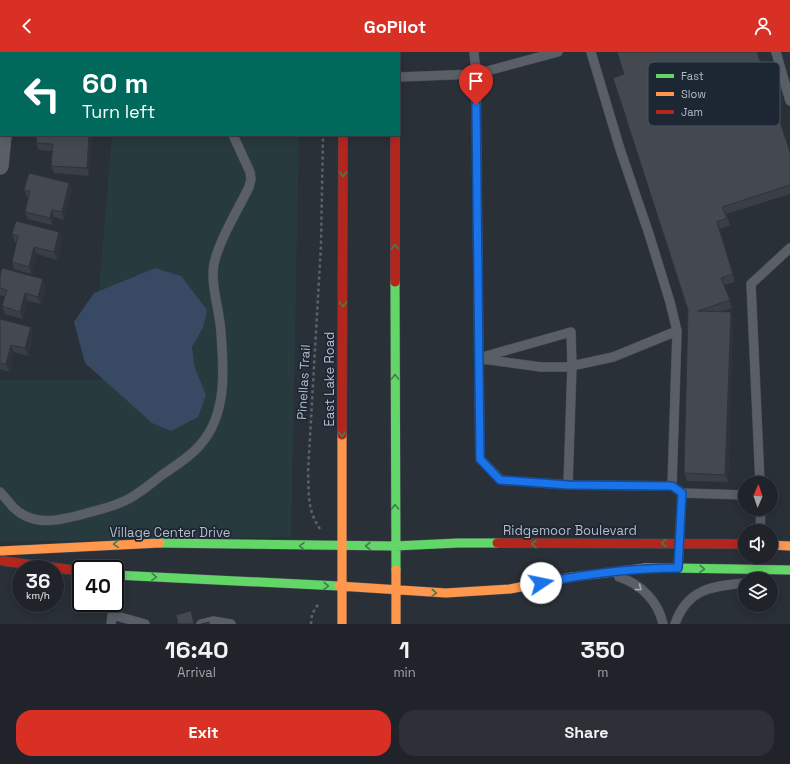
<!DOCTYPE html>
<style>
body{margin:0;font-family:"Space Grotesk",sans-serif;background:#2d3036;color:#f1f3f6;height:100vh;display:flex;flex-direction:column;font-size:15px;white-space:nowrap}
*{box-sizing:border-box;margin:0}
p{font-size:13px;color:#a2a4a8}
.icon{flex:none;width:22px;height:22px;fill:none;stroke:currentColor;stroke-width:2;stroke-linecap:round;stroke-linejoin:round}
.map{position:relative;height:572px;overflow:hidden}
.side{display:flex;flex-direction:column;background:#20242a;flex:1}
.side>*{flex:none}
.banner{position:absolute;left:0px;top:0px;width:400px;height:84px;box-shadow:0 2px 10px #0003,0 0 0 1px #3d4147;background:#00695c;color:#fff;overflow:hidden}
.needle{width:26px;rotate:2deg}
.fabs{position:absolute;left:738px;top:424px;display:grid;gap:8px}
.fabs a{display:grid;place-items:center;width:40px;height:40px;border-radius:50%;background:#20242a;box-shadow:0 2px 10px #0003,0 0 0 1px #3d4147;font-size:20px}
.speed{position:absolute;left:12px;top:508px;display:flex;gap:8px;font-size:20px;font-weight:700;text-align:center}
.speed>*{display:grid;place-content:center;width:52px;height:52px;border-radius:50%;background:#20242a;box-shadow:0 2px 10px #0003,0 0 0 1px #3d4147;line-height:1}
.speed small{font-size:10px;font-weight:400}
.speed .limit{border:2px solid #111;border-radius:6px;background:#fff;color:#111}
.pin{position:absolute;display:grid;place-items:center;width:34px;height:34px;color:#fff;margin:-41px -17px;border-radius:50% 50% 50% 0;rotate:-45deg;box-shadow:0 0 4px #0007}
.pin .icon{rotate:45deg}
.me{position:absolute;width:44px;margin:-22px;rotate:79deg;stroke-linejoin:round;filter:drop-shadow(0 0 3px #0008)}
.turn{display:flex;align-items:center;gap:14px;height:84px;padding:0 16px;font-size:18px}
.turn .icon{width:52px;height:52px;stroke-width:2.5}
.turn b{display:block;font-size:28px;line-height:34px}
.eta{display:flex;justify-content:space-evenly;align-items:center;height:68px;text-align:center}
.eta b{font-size:24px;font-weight:700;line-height:28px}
.cta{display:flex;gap:8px;margin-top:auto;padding:8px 16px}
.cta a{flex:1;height:46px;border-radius:16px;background:#d93025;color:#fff;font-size:16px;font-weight:700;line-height:46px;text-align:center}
.cta a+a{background:#2d3036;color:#f1f3f6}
header{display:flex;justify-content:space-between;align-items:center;height:52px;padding:0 16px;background:#d93025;color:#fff;font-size:18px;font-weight:700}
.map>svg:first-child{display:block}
.green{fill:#273a3e}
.water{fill:#384963}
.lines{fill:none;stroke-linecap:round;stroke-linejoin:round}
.lane-casing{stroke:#484c53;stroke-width:10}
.street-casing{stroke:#484c53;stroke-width:18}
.fast-casing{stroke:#484c53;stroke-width:10}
.slow-casing{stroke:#484c53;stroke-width:10}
.jam-casing{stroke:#484c53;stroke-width:10}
.path{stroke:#5d636a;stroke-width:2.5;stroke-dasharray:3 3;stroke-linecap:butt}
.lane{stroke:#5a5e66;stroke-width:9}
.street{stroke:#5a5e66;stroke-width:17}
.fast{stroke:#63d668;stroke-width:9}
.slow{stroke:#ff974d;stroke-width:9}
.jam{stroke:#b3261e;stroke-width:9}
.wall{fill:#3a3f45}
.shaded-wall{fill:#303338}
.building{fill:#444950;stroke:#303338}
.oneway{stroke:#407e4e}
.oneway2{stroke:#a2a9b5}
.route-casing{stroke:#114b97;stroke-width:10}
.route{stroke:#1a73e8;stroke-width:7}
.labels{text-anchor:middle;stroke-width:3.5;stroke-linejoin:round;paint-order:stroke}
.street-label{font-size:13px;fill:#b4bcc9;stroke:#1d2633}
.key{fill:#1d2633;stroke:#4a5360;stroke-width:1}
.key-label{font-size:11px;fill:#b4bcc9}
</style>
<header><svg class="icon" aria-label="back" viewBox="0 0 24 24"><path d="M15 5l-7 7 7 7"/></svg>GoPilot<svg class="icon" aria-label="person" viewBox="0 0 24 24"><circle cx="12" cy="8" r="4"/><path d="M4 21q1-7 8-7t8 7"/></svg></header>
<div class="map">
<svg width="790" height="572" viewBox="0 0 790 572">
<rect width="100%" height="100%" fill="#2a3038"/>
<path class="green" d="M118,0H300L118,1Z
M112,83H299L291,485L0,490V328H105L115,337L205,343L195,316L192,295L203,276L136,223L99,239Z"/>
<path class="water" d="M155,216L181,224L207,258L203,276L192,295L195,316L206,343L198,365L171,379L152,371L85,311L74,270L94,241Z"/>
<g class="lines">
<g class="lane-casing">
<path id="lane" d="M474,0L476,22L480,407L501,428L568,433L672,434L682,441L745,443
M591,0L620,97L649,182L670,250L677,279L672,434
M776,0L790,49
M236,1V0
M399,25L476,22L558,0
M479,306L571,280L572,314L568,433
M482,307L541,315H567L613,305L677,279
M760,431L751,232L790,196
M0,440C5,445 9,451 14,456C36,477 65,467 91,460C106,456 125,451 138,441C146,436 154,429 162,423C175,414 190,405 200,393C227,363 224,319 221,281C220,259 210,233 214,212C219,188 238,158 249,135L251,127L250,120L233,83
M760,479L761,457
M678,516L682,441
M619,525C641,532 658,549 663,572
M113,563L145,572
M111,572L114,551
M201,572L213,569L231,572
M675,572C687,537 712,534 745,531"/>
</g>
<g class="street-casing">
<path id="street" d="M6,0V1
M0,114L3,83"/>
</g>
<g class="fast-casing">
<path id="fast" d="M344,0V1
M395,0V1
M395,230L396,518
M160,491L395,494L458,491H497
M674,516L790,518
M115,523L339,534"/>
</g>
<g class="slow-casing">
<path id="slow" d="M771,493L790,494
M0,499L160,491
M396,518V572
M339,534L446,541L510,537L572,525L645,516H674
M342,572V383"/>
</g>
<g class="jam-casing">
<path id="jam" d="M395,83V230
M342,383L343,83
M497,491L745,492
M3,509L81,519"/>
</g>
<path class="path" d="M320,477C307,458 309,442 308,420L321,193L323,83
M311,572L312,562L319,551"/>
<use href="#lane" class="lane"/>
<use href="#street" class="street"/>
<use href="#fast" class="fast"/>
<use href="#slow" class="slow"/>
<use href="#jam" class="jam"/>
</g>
<path class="wall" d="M36,0H64L45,1H36Z
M613,26L790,99V142L726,162L730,173L720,177L735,230L724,233L732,256L720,260L733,268L728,430L687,429L684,421L688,258Z
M92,84L89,124L54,121L51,114L52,99L39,98L36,91Z
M69,131L72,138L64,168L54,165L52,173L28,167L25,160L29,145H27L24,138Z
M59,180L62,188L57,208L37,202L31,222L14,217L12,210L17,190H15L12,182Z
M0,223L46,235L41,252L28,249L23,267L5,262L2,254L5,245L0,243Z
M0,267L33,283L28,304L14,300L9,320L0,317Z"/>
<path class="shaded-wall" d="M89,83H92V84L89,124L87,116Z
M69,131L72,138L64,168L62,160Z
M52,158L54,165L52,173L50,166Z
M717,170L720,177L735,230L733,222Z
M59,180L62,188L57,208L54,200Z
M34,195L37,202L31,222L29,215Z
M43,227L46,235L41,252L38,245Z
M25,241L28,249L23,267L20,260Z
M731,260L733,268L728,430L725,423Z
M31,275L33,283L28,304L25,296Z
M11,293L14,300L9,320L6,312Z"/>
<path class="building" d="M45,0H62V1H45Z
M617,0H757L790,100V133L722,155L727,166L717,170L733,222L721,226L730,248L698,259L731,260L725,423L684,421L688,258L613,26L624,22Z
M37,83H89L87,116L51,114L53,92L36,91Z
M29,121L69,131L62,160L52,158L50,166L25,160L30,139L24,138Z
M16,169L59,180L54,200L34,195L29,215L12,210L18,184L12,182Z
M2,216L43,227L38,245L25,241L20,260L2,254L7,238L0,236V223Z
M0,267L31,275L25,296L11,293L6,312L0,311Z
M191,559L194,572H178L176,563Z
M209,570V572H201Z"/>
<defs><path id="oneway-chevron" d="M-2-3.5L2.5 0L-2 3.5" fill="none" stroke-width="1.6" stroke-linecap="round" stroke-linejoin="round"/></defs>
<g class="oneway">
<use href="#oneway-chevron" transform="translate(343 122) rotate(90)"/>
<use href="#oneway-chevron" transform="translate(395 195) rotate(-90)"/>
<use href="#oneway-chevron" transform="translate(343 252) rotate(90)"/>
<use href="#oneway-chevron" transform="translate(395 325) rotate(-90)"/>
<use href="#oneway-chevron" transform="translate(342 382) rotate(90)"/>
<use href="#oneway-chevron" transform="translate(395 455) rotate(-90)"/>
<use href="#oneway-chevron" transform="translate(664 491) rotate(-180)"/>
<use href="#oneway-chevron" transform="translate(116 492) rotate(177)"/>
<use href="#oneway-chevron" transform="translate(534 492) rotate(-180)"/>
<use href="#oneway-chevron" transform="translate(302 494) rotate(-179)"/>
<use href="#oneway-chevron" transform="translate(368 494) rotate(180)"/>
<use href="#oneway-chevron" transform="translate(702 517) rotate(2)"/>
<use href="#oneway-chevron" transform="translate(154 525) rotate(3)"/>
<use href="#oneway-chevron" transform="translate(326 534) rotate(2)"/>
<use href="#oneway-chevron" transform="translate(434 541) rotate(4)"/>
</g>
<use class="oneway2" href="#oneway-chevron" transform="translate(639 536) rotate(37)"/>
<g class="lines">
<g class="route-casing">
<path id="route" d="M476,53L480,407L500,428L568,433L672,434L682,441L678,516C632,516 586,522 541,531"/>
</g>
<use href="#route" class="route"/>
</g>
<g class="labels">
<g class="street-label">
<text transform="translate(329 327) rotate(-90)" y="5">East Lake Road</text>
<text transform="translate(303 330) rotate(-87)" y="5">Pinellas Trail</text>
<text x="570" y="483">Ridgemoor Boulevard</text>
<text x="170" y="485">Village Center Drive</text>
</g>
</g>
<rect x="648" y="10" width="132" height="64" rx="6" class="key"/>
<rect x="656" y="22" width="18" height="4" fill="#63d668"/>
<rect x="656" y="40" width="18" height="4" fill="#ff974d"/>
<rect x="656" y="58" width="18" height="4" fill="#b3261e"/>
<g class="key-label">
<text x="681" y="28">Fast</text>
<text x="681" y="46">Slow</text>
<text x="681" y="64">Jam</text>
</g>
</svg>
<div class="fabs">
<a><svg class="needle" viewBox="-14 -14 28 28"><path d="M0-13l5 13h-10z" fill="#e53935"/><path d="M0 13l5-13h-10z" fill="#a2a4a8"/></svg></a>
<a><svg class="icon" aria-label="sound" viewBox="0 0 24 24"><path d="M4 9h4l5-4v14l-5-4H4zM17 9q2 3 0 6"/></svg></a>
<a><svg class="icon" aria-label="layers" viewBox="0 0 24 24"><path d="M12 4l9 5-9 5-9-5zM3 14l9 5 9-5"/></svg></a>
</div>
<div class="speed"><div>36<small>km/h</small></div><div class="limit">40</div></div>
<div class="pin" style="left:476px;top:53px;background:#d93025"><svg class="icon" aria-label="arrive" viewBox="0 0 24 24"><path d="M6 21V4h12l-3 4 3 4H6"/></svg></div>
<svg class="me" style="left:541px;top:531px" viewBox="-20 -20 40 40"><circle r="19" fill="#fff"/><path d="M0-13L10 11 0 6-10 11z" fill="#1a73e8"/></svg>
<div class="banner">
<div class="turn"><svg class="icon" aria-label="left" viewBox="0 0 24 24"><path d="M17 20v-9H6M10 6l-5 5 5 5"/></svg><div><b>60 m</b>Turn left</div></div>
</div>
</div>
<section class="side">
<div class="eta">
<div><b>16:40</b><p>Arrival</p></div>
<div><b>1</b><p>min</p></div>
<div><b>350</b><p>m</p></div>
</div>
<div class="cta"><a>Exit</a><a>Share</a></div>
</section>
